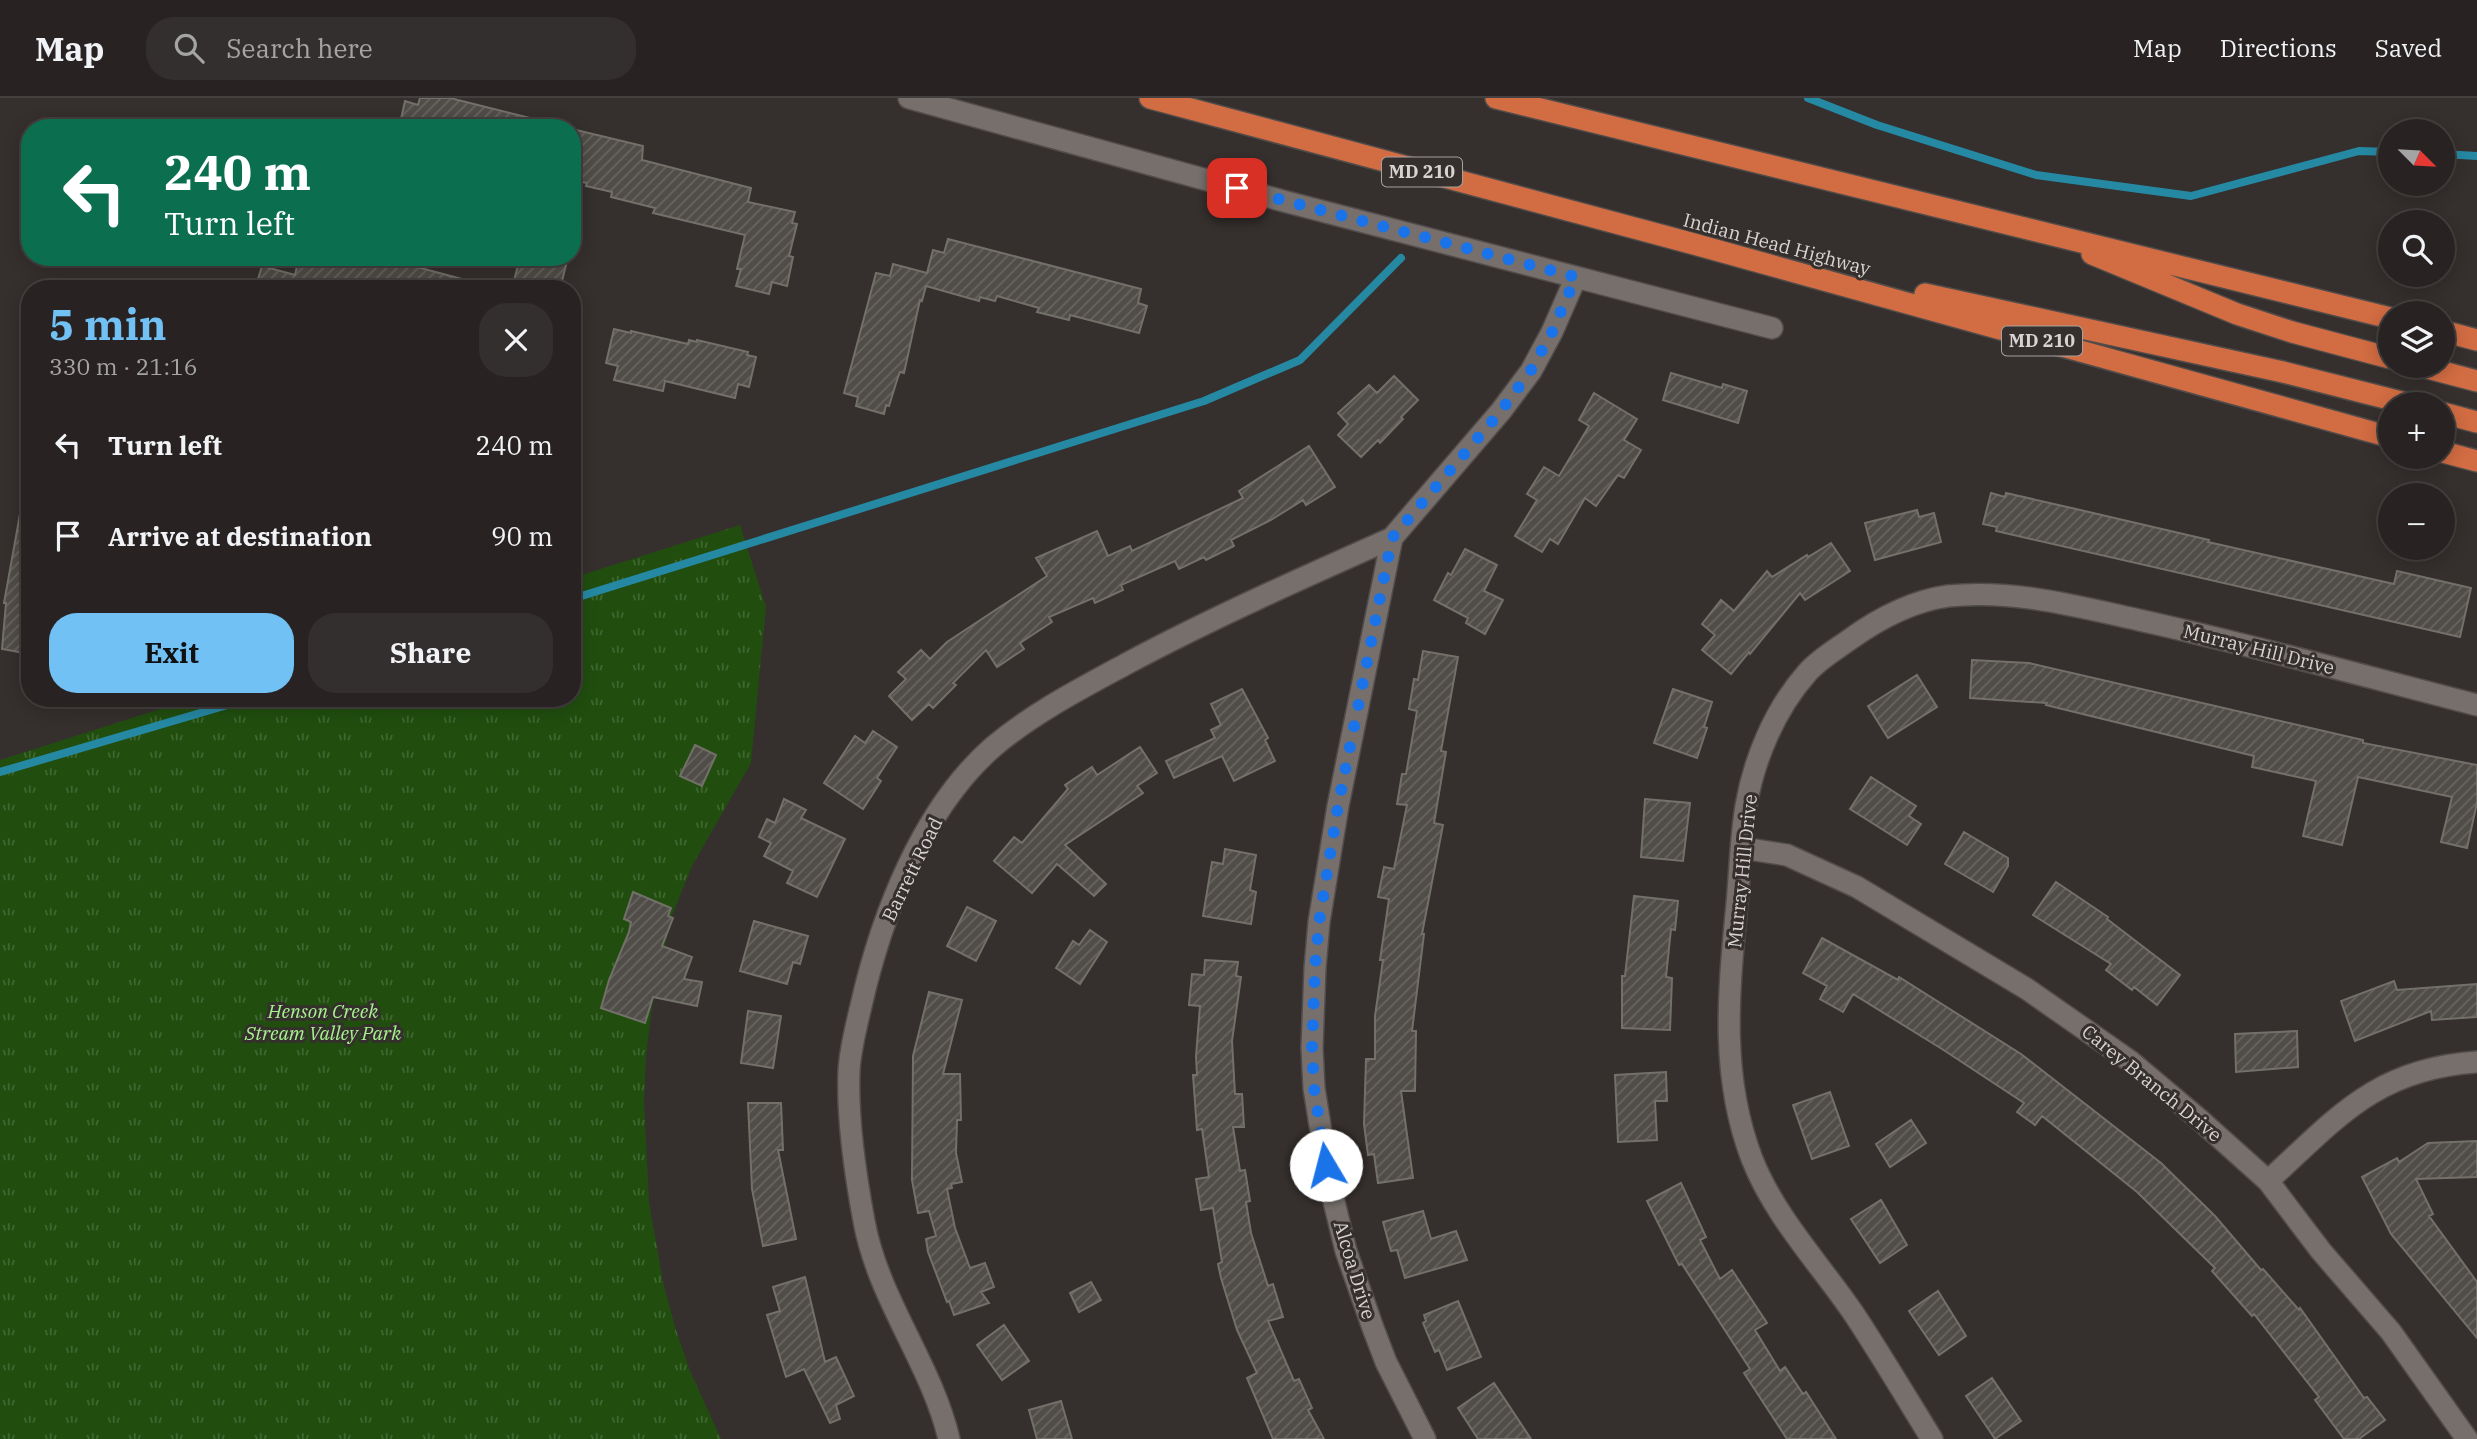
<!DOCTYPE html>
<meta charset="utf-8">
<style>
body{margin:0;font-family:"IBM Plex Serif",serif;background:#342f2f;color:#f1f3f6;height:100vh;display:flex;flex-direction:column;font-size:26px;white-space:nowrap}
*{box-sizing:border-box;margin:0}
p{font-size:23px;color:#a5a4a5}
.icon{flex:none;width:38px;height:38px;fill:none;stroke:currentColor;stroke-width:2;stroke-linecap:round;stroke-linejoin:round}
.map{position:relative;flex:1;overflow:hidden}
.sheet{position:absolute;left:21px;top:182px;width:560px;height:427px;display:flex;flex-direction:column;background:#282322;border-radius:28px;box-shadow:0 4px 18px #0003,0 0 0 2px #444040}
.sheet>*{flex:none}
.guide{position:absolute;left:21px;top:21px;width:560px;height:147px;border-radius:28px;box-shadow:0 4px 18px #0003,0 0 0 2px #444040;background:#0b6e4f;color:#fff;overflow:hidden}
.needle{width:46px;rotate:114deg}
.tools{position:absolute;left:2378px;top:21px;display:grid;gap:14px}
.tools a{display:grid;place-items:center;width:77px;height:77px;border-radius:50%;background:#282322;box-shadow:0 4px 18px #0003,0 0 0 2px #444040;font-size:35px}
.pin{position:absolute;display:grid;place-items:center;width:60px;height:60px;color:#fff;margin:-30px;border-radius:14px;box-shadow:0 4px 10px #0006}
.me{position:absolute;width:77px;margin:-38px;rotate:352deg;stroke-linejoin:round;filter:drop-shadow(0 0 5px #0008)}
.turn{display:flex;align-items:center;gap:24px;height:147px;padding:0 28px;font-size:32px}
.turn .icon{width:91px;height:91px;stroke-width:2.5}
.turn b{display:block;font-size:49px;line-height:60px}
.round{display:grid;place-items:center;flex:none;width:74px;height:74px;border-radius:28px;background:#342f2f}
.summary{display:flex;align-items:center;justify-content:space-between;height:119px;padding:0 28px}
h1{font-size:42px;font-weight:700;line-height:52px;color:#71c1f5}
.action{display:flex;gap:14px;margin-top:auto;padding:14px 28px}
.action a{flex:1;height:80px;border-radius:28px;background:#71c1f5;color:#111;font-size:28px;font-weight:700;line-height:80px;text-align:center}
.action a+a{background:#342f2f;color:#f1f3f6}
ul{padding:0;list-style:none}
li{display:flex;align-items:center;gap:21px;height:91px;padding:0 28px}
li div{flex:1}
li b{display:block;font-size:26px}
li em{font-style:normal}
header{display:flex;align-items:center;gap:42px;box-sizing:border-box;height:98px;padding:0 35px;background:#282322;border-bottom:2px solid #444040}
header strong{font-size:33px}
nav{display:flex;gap:38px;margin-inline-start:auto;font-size:24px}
.search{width:490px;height:63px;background:#342f2f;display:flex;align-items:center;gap:18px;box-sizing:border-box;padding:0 24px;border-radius:28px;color:#a5a4a5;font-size:26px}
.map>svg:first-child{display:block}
.park{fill:url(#park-tufts)}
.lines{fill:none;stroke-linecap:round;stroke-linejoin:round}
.stream{stroke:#2689a4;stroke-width:8}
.building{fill:url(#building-hatch);stroke:#73706a;stroke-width:2}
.minor-casing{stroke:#514c4a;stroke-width:24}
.highway-casing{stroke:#514c4a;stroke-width:24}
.minor{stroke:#766f6c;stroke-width:21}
.highway{stroke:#d26c42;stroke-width:21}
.route{stroke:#1a73e8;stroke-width:12;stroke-dasharray:0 21.6}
.labels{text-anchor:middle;stroke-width:6;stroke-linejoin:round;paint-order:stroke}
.shield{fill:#352f2d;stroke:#a6a2a0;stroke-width:2}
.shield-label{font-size:18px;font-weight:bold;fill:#d7d3d2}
.street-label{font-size:19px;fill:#d7d3d2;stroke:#352f2d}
.park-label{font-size:19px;font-style:italic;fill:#a8f390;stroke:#352f2d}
</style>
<header>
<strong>Map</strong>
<div class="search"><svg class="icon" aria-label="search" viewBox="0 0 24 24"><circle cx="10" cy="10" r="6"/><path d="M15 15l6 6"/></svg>Search here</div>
<nav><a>Map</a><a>Directions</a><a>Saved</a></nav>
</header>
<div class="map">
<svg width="2477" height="1341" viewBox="0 0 2477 1341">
<defs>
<pattern id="park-tufts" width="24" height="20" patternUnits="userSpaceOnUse" patternTransform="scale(1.75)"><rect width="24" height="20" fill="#214e0f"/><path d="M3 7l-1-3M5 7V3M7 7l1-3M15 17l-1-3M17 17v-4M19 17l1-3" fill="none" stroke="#406731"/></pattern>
<pattern id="building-hatch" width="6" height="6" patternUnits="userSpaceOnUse" patternTransform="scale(1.75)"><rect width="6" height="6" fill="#504c47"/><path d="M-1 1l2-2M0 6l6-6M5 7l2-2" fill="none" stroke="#686561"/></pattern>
</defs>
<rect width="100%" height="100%" fill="#352f2d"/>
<path class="park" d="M740,427L766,509L751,665L692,768L671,820L652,909L646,957L644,1005L649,1104L663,1184L675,1229L690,1273L721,1341H0V662L195,600H572V480Z"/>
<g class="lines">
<path class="stream" d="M1808,0L1877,27L2036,77L2191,98L2359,53L2390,54
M2443,56L2477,58
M572,501L1204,303L1300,262L1401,160
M0,674L251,600"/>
</g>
<path class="building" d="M420,0H450L538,22L537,30H399L405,3L418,7Z
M572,31L643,48L642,62L751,90L748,104L795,114L792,125L797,126L789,158L793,159L787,188L772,184L769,196L736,188L741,171H737L745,137L653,115L655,110L611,99L612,94L586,88L587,85L572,82Z
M948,141L1141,191L1138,205L1147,208L1139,235L1070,217L1069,222L1037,214L1039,210L997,198L995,203L980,199L979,203L926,188L922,203L920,202L904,275L900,274L898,279L889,308L886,307L884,316L856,308L858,299L844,295L876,175L890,178L893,166L927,175L933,152L944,155Z
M299,159H380L473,184L472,191H255L262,168L295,177Z
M520,159H568L560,191H512Z
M614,231L631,235V233L688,246L689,242L697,244V242L748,254L747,257L756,259L749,289L738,286L735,300L665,283L663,293L614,282L618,268L606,265Z
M1671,275L1722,290L1723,286L1747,293L1738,325L1663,302Z
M1394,278L1418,302L1401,319L1403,321L1380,345L1378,342L1361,359L1338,337L1348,326L1338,315L1369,287L1377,295Z
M1594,295L1637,321L1624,342L1641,352L1624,380L1618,377L1596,408L1585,400L1558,446L1550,441L1542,454L1515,438L1537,402L1527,396L1544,369L1559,378L1589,328L1579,322Z
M1309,348L1335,389L1306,407L1303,402L1271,422L1231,442L1234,448L1206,462L1204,459L1179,471L1175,463L1121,487L1123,492L1095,505L1093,500L1049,519L1052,524L1020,545L1024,551L997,569L986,552L953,585L956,587L933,610L929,606L912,622L889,598L906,581L898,574L921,552L930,561L947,544L1047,478L1036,460L1097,433L1108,458L1130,448L1132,453L1243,400L1239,393Z
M1991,395L2005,399L2006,395L2076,411L2209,442L2208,444L2394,486L2397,473L2471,490L2460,539L1996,433L1997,429L1983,426Z
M1917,412L1919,419L1934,415L1941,444L1875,462L1865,425Z
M20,416L30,417V556L2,551L6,505H4Z
M1831,445L1850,473L1805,502L1800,495L1750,556L1749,554L1731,576L1702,552L1715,537L1702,526L1721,502L1734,513L1767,473L1772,479L1807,457L1808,459Z
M1465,451L1497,467L1484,493L1503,502L1485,536L1466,525L1468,520L1434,502L1448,475L1451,477Z
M1423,553L1458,559L1441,653L1446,654L1434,725L1443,727L1422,836H1424L1412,933H1416L1415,993H1401L1413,1080L1378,1085L1374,1056L1368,1057L1364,1026L1366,961H1375V918L1383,862H1380L1389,801L1378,799L1384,769L1394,771L1407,707L1397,706L1402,676H1406L1417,613L1409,611L1414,581L1418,582Z
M1972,562L2029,565L2363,642V645L2477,667V705L2467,750L2441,744L2452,699L2358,679L2342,747L2303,738L2316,683L2252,669L2254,658L2046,607L2047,605L1970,600Z
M1917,577L1937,609L1888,640L1868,608Z
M1242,591L1268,640L1265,642L1275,663L1234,683L1222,658L1174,680L1166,663L1215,640L1211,632L1221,627L1211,606Z
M1673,591L1712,604L1704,629L1707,630L1697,660L1654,645Z
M873,633L897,649L877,680L881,683L863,711L824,685L855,638L865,645Z
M695,647L716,657L702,688L680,678Z
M1140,649L1157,675L1137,688L1143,695L1065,747L1106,786L1094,798L1057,766L1032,795L994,763L1014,739L1022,745L1068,691L1065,687L1092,669L1097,677Z
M1871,679L1916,708L1909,718L1921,726L1907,747L1850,711Z
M784,701L806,712L801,720L845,741L817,799L787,785L793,773L764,758L771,745L759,739L767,721L775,725Z
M1645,701L1690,705L1683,763L1641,759Z
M1964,734L2008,760V768L1993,794L1945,766Z
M1225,751L1256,757L1250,792L1256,794L1251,826L1203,818L1212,764L1223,766Z
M2056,784L2108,819L2107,821L2180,877L2157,907L2134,889L2132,892L2106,872L2111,866L2033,817Z
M633,794L671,810L668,818L673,820L662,848L692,859L684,881L702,884L697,908L653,899L645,925L601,910L609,882L629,834L631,824L624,821Z
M1634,798L1678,803L1675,832L1671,831L1666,879L1672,880L1670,932L1622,930V878H1625Z
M967,809L996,823L976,863L947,848Z
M754,823L808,838L800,866L793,864L787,886L740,873Z
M1090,832L1107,844L1080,886L1056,870L1073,843L1079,847Z
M1822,840L1898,882L1899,879L2021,956L2161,1065L2215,1118L2261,1172L2263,1171L2299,1212L2300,1210L2364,1300L2367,1299L2385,1322L2359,1341H2344L2315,1302L2319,1299L2254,1216L2252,1218L2212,1173L2215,1170L2137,1094L2042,1018L2035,1027L2017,1014L2024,1005L1942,951L1853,896L1843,914L1820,901L1827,888L1803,875Z
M1205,862L1238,864L1236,878L1241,879L1232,943L1235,996H1242L1244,1029H1233L1240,1073L1245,1072L1250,1103L1246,1104L1251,1135L1268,1188L1273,1186L1283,1219L1268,1223L1294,1283L1299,1281L1312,1310L1308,1312L1324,1341H1273L1247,1280L1257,1275L1237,1232L1221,1180L1218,1166L1222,1164L1213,1110L1201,1112L1196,1081L1209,1079L1202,1031L1197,1032L1193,977H1197L1196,958L1200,908L1189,907L1192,876L1204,877Z
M2394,883L2397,892L2477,886V919L2432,922L2431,913L2355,943L2341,903Z
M929,894L962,902L943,976H960L961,1022H957L956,1055L962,1084L951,1086L952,1090L947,1091L955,1130L970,1170L985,1165L994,1189L981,1194L989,1205L954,1217L949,1203L947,1204L928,1154L926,1141L936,1138L929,1113L918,1115L912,1082L913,958Z
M748,913L781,918L773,970L741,965Z
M2297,933L2298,969L2236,974L2235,936Z
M1666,974L1667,1003H1655L1657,1042L1618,1044L1615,977Z
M1830,994L1849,1048L1812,1061L1793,1007Z
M748,1005H781L783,1052H778L796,1141L763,1148L752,1091Z
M1911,1022L1926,1045L1890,1069L1876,1046Z
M2477,1043V1079L2416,1081L2433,1116L2429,1118L2477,1184V1240L2391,1136L2362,1079L2397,1060L2399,1064L2428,1045Z
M1681,1085L1706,1139L1700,1142L1720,1181L1732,1172L1767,1225L1755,1232L1780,1273L1785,1269L1803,1296L1806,1294L1836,1341H1787L1744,1275L1750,1271L1682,1166L1679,1167L1647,1103Z
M1881,1102L1907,1147L1880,1165L1851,1121Z
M1423,1113L1431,1141L1456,1133L1467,1162L1405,1180L1397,1152L1391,1153L1383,1124Z
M805,1179L825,1264L836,1259L854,1298L836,1307L840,1321L830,1325L804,1271L786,1279L767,1217L780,1213L773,1189Z
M1091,1184L1101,1202L1079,1214L1070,1195Z
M1938,1193L1966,1238L1939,1257L1909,1213Z
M1458,1203L1481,1259L1447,1272L1439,1252L1435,1254L1423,1225L1426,1223L1424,1217Z
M1004,1227L1029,1263L1002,1282L977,1247Z
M1992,1280L2021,1323L1995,1341L1966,1298Z
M1494,1285L1531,1341H1478L1458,1310Z
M1061,1303L1072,1341H1037L1029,1312Z"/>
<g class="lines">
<g class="minor-casing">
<path id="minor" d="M909,0L1287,104L1772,230
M1742,750L1787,757L1857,789L2027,891L2130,963L2200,1022L2268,1083L2321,1153L2391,1234L2467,1341
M2268,1083C2337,1020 2375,971 2477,964
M949,1341C931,1265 878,1201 864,1123C855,1075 847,1022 849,973C850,952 856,929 861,908C881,819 922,711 993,649C1033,615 1080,591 1126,566C1212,520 1302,480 1392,440
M1425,1341L1386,1264L1373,1230L1346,1153L1329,1083L1314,990L1312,950L1315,870L1319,824L1338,708L1392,440L1501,313L1531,273L1552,234L1576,179
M1932,1341C1906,1299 1881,1257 1854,1216C1819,1165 1775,1119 1752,1061C1721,980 1728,900 1736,816C1740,780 1740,743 1746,708C1754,661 1775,611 1807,575C1818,562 1835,552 1849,542C1878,521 1912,503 1948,498C2012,491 2076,508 2139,522C2252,547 2364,578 2477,607"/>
</g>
<g class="highway-casing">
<path id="highway" d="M1150,0L1694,146L2390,339
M1496,0L2390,220
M2092,156L2237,216L2292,234L2390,260
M1925,196L2283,274L2409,306
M2443,233L2477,242
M2420,268L2477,283
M2443,315L2477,324
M2443,354L2477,363"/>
</g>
<use href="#minor" class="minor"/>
<use href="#highway" class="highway"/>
</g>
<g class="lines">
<path class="route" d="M1237,90L1576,179L1552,234L1531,272L1501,313L1392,440L1338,708L1319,824L1315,870L1312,950L1314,990L1326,1067"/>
</g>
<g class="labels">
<g class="shield">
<rect x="1382" y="59.5" width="80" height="29" rx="5"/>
<rect x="2002" y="228.5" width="80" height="29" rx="5"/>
</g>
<g class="shield-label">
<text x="1422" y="80">MD 210</text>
<text x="2042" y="249">MD 210</text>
</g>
<g class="street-label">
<text transform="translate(1777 146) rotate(15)" y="7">Indian Head Highway</text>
<text transform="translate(2259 551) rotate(14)" y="7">Murray Hill Drive</text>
<text transform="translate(912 771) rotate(-64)" y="7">Barrett Road</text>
<text transform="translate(1742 773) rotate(-84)" y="7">Murray Hill Drive</text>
<text transform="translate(2152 985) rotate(39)" y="7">Carey Branch Drive</text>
<text transform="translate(1355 1172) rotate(73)" y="7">Alcoa Drive</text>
</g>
<g class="park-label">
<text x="323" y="920">Henson Creek<tspan x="323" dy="22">Stream Valley Park</tspan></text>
</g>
</g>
</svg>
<div class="tools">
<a><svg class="needle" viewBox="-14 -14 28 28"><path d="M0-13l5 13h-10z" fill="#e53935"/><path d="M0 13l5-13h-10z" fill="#a5a4a5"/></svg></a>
<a><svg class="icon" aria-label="search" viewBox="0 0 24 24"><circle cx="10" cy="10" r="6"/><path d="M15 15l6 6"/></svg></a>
<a><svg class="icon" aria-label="layers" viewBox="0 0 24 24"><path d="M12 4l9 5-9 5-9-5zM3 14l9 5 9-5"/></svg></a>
<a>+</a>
<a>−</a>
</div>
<div class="pin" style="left:1237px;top:90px;background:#d93025"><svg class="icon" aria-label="arrive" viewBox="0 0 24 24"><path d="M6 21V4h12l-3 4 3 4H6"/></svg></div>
<svg class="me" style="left:1326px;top:1067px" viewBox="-20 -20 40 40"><circle r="19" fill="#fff"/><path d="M0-13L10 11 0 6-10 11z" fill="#1a73e8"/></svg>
<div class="guide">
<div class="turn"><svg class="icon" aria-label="left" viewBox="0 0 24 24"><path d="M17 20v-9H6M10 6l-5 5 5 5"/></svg><div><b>240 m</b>Turn left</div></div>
</div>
<section class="sheet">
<div class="summary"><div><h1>5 min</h1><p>330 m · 21:16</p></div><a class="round"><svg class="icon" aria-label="close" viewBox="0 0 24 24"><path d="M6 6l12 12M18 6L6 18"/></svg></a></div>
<ul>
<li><svg class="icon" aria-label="left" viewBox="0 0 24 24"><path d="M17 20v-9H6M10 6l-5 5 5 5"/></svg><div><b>Turn left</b></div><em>240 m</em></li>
<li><svg class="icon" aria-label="arrive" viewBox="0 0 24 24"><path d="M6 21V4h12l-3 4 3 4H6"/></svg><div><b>Arrive at destination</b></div><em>90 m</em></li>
</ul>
<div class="action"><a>Exit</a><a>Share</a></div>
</section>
</div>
